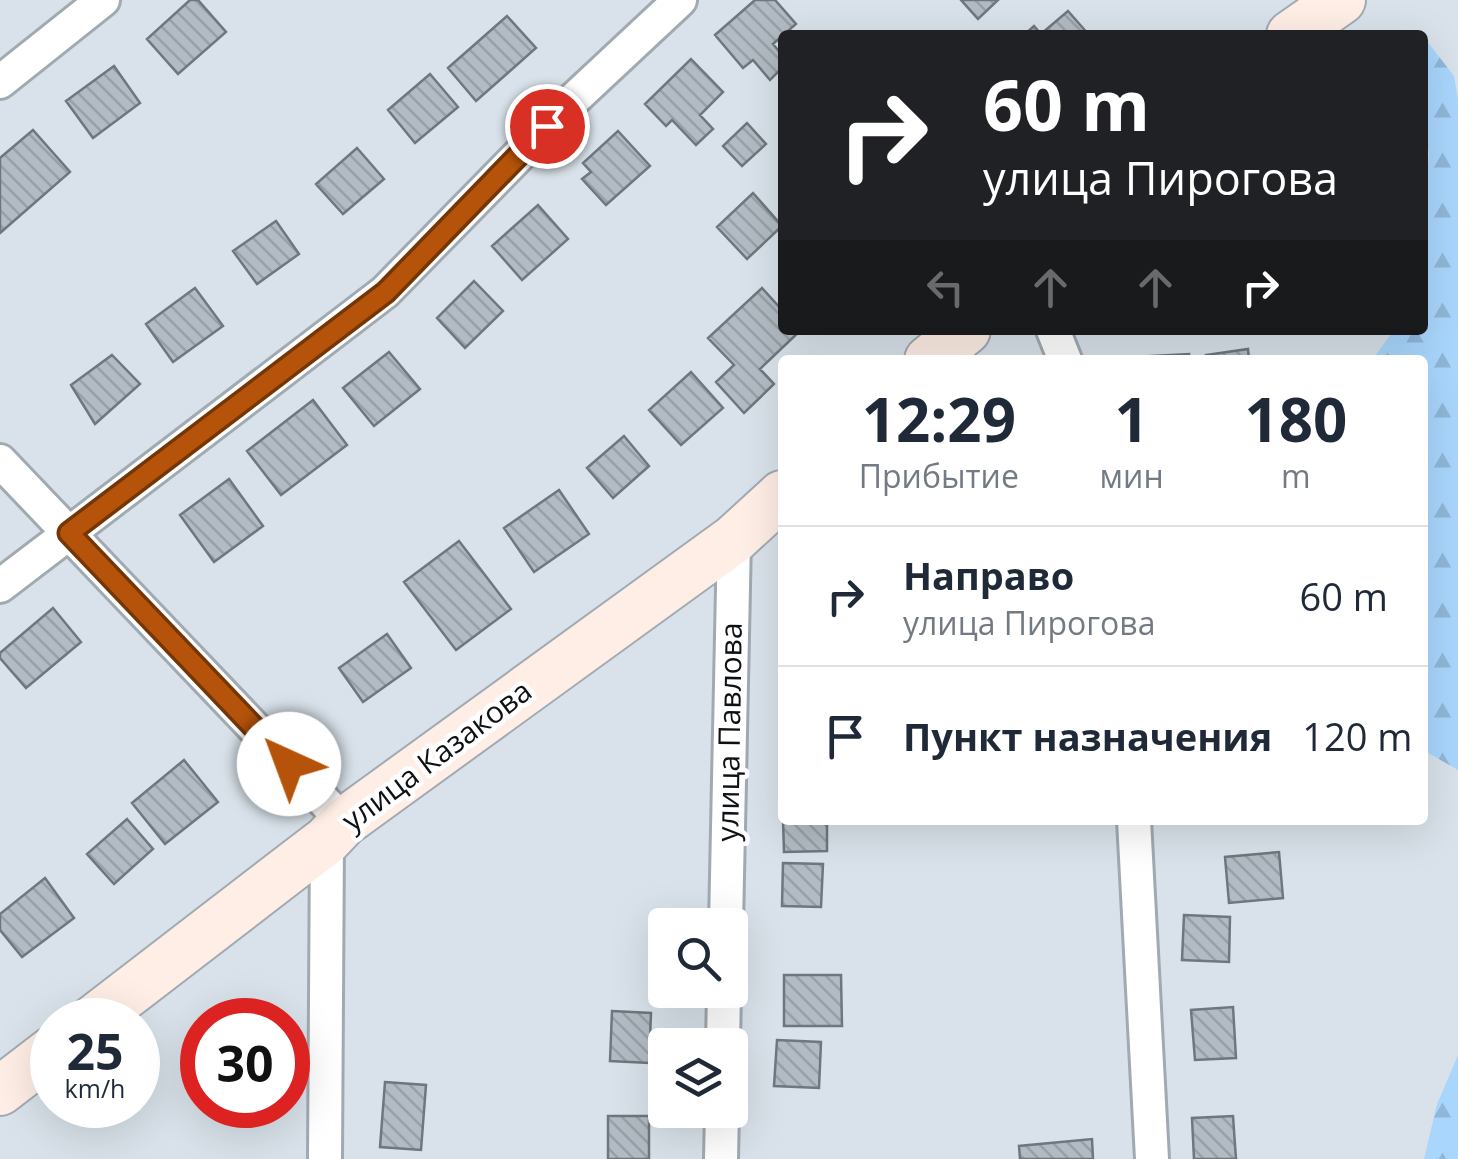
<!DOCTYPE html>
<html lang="ru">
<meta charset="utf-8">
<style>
body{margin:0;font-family:"Open Sans",sans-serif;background:#f2f2f3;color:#1f2937;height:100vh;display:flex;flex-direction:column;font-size:38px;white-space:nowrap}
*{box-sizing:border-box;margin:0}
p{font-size:32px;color:#747a83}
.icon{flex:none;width:55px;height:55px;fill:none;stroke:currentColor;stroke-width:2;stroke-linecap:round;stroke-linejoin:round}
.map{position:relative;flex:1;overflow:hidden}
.panel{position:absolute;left:778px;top:355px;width:650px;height:470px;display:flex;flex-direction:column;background:#fff;border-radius:10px;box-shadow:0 10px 40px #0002}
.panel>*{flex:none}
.top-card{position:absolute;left:778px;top:30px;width:650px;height:305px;border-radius:10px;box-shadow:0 10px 40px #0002;background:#202124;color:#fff;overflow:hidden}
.buttons{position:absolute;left:648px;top:908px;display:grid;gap:20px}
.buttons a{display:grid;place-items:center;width:100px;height:100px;border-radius:10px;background:#fff;box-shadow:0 10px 40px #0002;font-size:50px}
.speed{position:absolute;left:30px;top:998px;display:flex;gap:20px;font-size:50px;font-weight:700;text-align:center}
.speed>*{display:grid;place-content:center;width:130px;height:130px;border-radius:50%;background:#fff;box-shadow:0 10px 40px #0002;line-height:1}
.speed small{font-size:25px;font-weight:400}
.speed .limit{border:15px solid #d22;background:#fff;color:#111}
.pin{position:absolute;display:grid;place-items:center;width:85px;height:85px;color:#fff;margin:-42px;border:5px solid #fff;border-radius:50%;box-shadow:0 2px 10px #0007}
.me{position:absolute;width:110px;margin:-55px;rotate:317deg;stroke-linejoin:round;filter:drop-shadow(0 0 8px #0008)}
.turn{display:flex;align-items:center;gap:35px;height:210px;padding:0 40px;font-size:45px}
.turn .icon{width:130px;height:130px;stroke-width:2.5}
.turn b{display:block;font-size:70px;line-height:85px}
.lanes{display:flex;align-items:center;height:95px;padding:0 40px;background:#0003;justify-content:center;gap:50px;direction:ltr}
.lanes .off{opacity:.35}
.eta{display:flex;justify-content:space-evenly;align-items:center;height:170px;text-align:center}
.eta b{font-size:60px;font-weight:700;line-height:70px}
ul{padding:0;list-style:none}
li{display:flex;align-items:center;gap:30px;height:140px;padding:0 40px;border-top:2px solid #e0e1e3}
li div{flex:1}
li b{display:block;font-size:38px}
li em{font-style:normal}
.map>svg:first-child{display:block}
.forest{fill:url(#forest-firs)}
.building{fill:url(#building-back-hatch);stroke:#6f777e;stroke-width:2.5}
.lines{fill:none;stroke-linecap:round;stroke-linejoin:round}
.street-casing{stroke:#a1aab1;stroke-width:38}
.secondary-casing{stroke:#a1aab1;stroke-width:52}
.street{stroke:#fff;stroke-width:32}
.secondary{stroke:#feeee5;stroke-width:48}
.route-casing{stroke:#753606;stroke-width:25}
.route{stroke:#b45309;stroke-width:18}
.labels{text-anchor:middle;stroke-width:9;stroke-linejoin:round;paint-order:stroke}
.street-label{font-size:30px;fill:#0e1113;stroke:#fff}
</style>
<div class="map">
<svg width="1458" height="1159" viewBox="0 0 1458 1159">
<defs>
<pattern id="forest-firs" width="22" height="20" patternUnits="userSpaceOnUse" patternTransform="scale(2.5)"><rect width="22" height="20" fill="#a9d6fd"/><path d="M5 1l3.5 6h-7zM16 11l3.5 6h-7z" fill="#90b7d8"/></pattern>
<pattern id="building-back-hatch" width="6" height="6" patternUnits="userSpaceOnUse" patternTransform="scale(2.5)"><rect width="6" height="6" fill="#b2bbc3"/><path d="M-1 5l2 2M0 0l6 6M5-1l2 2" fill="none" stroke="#98a0a7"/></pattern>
</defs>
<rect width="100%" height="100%" fill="#d9e2ea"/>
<path class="forest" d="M1423,36L1454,76L1458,99V770L1423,750L1422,360H1372L1394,330H1422L1423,241L1429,152L1422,138Z
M1458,1055V1159H1424L1437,1104Z"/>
<path class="building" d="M190,0H198L226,32L178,74L147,39Z
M755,0H775L796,24L773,44L782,55V68L770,80L753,60L743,68L715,35Z
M961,0H998L978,19Z
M1068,11L1089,35H1024L1034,26L1041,34Z
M507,16L536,48L476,101L448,68Z
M691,59L723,92L700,115L713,129L696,145L672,120L666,126L645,104Z
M114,66L140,103L93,138L66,101Z
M430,74L458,107L415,143L388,110Z
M747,123L766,144L742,166L723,146Z
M33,130L70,172L0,233V158Z
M618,131L650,166L606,205L582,179L591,172L583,163Z
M357,148L384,179L343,214L316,184Z
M753,193L782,226L747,259L717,227Z
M538,205L568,239L522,280L492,246Z
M276,221L299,254L257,284L233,251Z
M474,281L503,311L465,348L437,318Z
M195,288L223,326L173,362L146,324Z
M762,288L782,310V330H801L760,369L774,384L744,413L716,382L734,365L708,338Z
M1248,349L1249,360H1207L1206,355Z
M389,352L420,389L374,426L343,388Z
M1189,354V360H1134V357Z
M112,355L140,384L95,424L71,385Z
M691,372L723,408L681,445L649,410Z
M313,400L347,445L281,495L247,451Z
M624,436L649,466L613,498L587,468Z
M229,479L263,526L214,562L180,515Z
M559,490L589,534L534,572L504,528Z
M459,541L511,609L456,650L404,582Z
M53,608L81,642L26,688L0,658V653Z
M387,634L411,668L363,702L339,668Z
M184,760L218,802L165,844L132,803Z
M127,819L153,849L114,884L87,854Z
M783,820H827V851L784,852Z
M1279,852L1283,898L1229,903L1225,857Z
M783,863L823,864L821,907L782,906Z
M45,878L74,918L22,957L0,930V914Z
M1184,915L1230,917L1229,962L1182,960Z
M784,975H841L842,1026H784Z
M1233,1007L1236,1058L1195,1060L1191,1010Z
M612,1011L651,1013L649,1063L610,1061Z
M777,1040L821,1042L819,1088L774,1086Z
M385,1082L426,1085L421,1150L380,1147Z
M608,1116H649V1159H608Z
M1233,1116L1236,1159H1194L1192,1118Z
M1092,1139L1093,1159H1020L1019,1146Z"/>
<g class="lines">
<g class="street-casing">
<path id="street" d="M0,82L103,0
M1053,330L1065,360
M0,461L344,822
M0,586L385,292L574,99L680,0
M1134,820L1152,1159
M726,925L734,539
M723,1045L724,990
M325,1159L327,840
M721,1159L722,1110"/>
</g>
<g class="secondary-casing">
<path id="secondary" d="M1291,35L1341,0
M929,360L966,330
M93,1020L327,840L344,822L734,539L782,495
M0,1091L52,1051"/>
</g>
<use href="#street" class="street"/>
<use href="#secondary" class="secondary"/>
</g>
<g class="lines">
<g class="route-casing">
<path id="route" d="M289,764L69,533L386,292L547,126"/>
</g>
<use href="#route" class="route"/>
</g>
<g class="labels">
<g class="street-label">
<text transform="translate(730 732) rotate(-89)" y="10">улица Павлова</text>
<text transform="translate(437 756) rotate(-37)" y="10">улица Казакова</text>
</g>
</g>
</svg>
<div class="buttons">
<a><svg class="icon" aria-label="search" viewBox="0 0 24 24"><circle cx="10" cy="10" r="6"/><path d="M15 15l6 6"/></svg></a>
<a><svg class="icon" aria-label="layers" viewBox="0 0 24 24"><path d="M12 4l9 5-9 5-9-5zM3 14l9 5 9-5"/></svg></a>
</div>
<div class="speed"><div>25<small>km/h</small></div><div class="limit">30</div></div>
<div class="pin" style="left:547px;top:126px;background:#d93025"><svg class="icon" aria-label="arrive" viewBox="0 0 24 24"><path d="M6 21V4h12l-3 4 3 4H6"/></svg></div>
<svg class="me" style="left:289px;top:764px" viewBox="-20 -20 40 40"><circle r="19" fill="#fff"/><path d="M0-13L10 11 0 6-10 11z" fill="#b45309"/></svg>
<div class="top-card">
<div class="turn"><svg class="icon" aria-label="right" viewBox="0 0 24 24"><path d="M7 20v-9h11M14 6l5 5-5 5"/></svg><div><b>60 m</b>улица Пирогова</div></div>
<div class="lanes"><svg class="icon off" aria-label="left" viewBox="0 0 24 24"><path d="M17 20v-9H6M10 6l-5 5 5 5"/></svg><svg class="icon off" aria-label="ahead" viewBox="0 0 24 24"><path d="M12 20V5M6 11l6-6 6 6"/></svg><svg class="icon off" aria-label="ahead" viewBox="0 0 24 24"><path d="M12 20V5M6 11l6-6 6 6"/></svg><svg class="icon" aria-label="right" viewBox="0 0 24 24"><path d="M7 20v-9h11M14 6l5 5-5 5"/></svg></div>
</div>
<section class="panel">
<div class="eta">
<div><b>12:29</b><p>Прибытие</p></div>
<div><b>1</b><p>мин</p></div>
<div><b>180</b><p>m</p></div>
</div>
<ul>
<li><svg class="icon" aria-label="right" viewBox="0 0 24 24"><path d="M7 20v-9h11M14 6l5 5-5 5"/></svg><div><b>Направо</b><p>улица Пирогова</p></div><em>60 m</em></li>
<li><svg class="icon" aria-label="arrive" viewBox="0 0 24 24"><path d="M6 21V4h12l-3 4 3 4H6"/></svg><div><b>Пункт назначения</b></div><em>120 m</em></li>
</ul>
</section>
</div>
